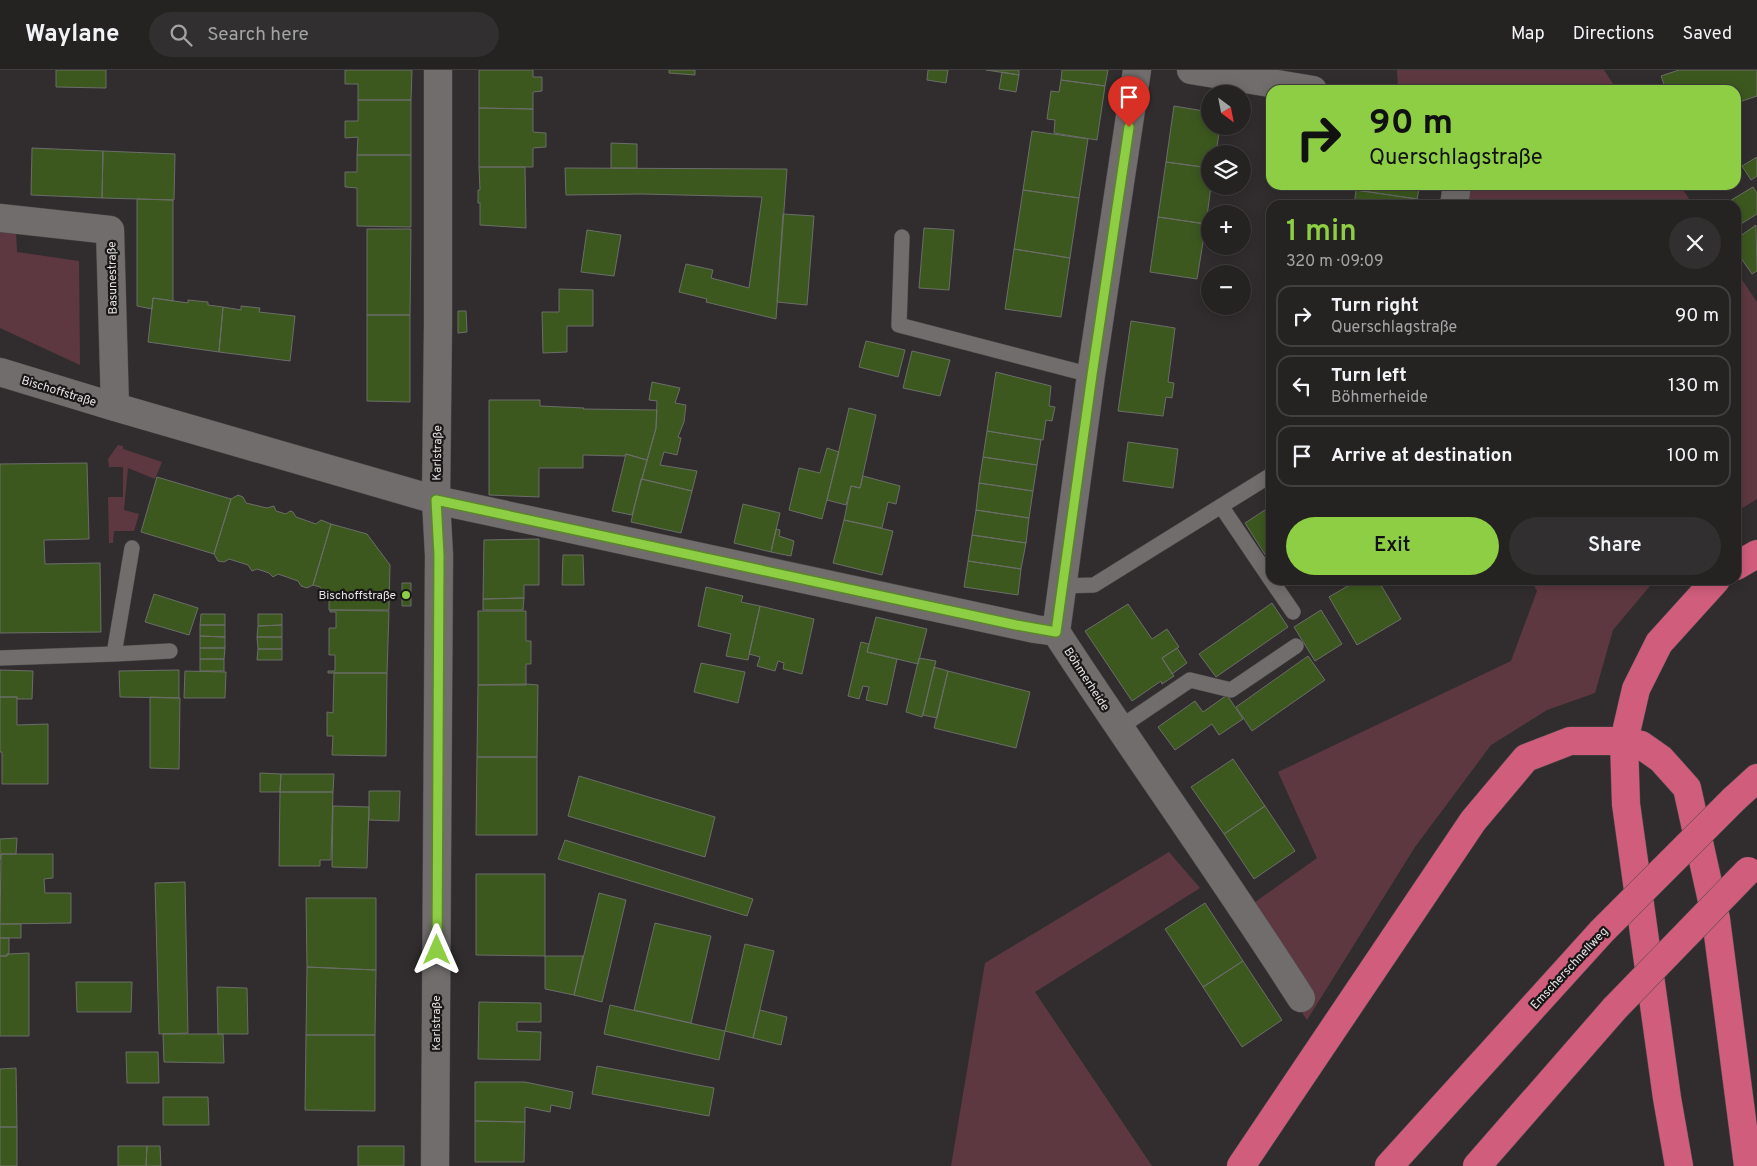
<!DOCTYPE html>
<meta charset="utf-8">
<style>
body{margin:0;font-family:Overpass,sans-serif;background:#312f2f;color:#f1f3f6;height:100vh;display:flex;flex-direction:column;font-size:19px;white-space:nowrap}
*{box-sizing:border-box;margin:0}
p{font-size:16px;color:#a3a4a5}
.icon{flex:none;width:28px;height:28px;fill:none;stroke:currentColor;stroke-width:2;stroke-linecap:round;stroke-linejoin:round}
.map{position:relative;flex:1;overflow:hidden}
.side{position:absolute;left:1266px;top:130px;width:475px;height:385px;display:flex;flex-direction:column;background:#252222;border-radius:15px;box-shadow:0 2px 12px #0003,0 0 0 1px #423f40}
.side>*{flex:none}
.banner{position:absolute;left:1266px;top:15px;width:475px;height:105px;border-radius:15px;box-shadow:0 2px 12px #0003,0 0 0 1px #423f40;background:#8dce44;color:#111;overflow:hidden}
.needle{width:32px;rotate:148deg}
.fabs{position:absolute;left:1201px;top:15px;display:grid;gap:10px}
.fabs a{display:grid;place-items:center;width:50px;height:50px;border-radius:50%;background:#252222;box-shadow:0 2px 12px #0003,0 0 0 1px #423f40;font-size:25px}
.pin{position:absolute;display:grid;place-items:center;width:42px;height:42px;color:#fff;margin:-51px -21px;border-radius:50% 50% 50% 0;rotate:-45deg;box-shadow:0 0 5px #0007}
.pin .icon{rotate:45deg}
.me{position:absolute;width:55px;margin:-28px;rotate:0deg;stroke-linejoin:round;filter:drop-shadow(0 0 4px #0008)}
.turn{display:flex;align-items:center;gap:18px;height:105px;padding:0 20px;font-size:22px}
.turn .icon{width:65px;height:65px;stroke-width:2.5}
.turn b{display:block;font-size:35px;line-height:42px}
.round{display:grid;place-items:center;flex:none;width:52px;height:52px;border-radius:26px;background:#312f2f}
.summary{display:flex;align-items:center;justify-content:space-between;height:85px;padding:0 20px}
h1{font-size:30px;font-weight:600;line-height:38px;color:#8dce44}
.action{display:flex;gap:10px;margin-top:auto;padding:10px 20px}
.action a{flex:1;height:58px;border-radius:30px;background:#8dce44;color:#111;font-size:20px;font-weight:600;line-height:58px;text-align:center}
.action a+a{background:#312f2f;color:#f1f3f6}
ul{padding:0;list-style:none}
li{display:flex;align-items:center;gap:15px;height:62px;margin:0 10px 8px;padding:0 10px;border:2px solid #423f40;border-radius:15px}
li div{flex:1}
li b{display:block;font-size:19px}
li em{font-style:normal}
header{display:flex;align-items:center;gap:30px;box-sizing:border-box;height:70px;padding:0 25px;background:#252222;border-bottom:1px solid #423f40}
header strong{font-size:24px}
nav{display:flex;gap:28px;margin-inline-start:auto;font-size:18px}
.search{width:350px;height:45px;background:#312f2f;display:flex;align-items:center;gap:12px;box-sizing:border-box;padding:0 18px;border-radius:28px;color:#a3a4a5;font-size:19px}
.map>svg:first-child{display:block}
.green{fill:#5e3841}
.building{fill:#3d581f;stroke:#6b6d69}
.lines{fill:none;stroke-linecap:round;stroke-linejoin:round}
.service-casing{stroke:#4e4b4c;stroke-width:16}
.minor-casing{stroke:#4e4b4c;stroke-width:29}
.motorway-casing{stroke:#4e4b4c;stroke-width:29}
.service{stroke:#716d6d;stroke-width:15}
.minor{stroke:#716d6d;stroke-width:28}
.motorway{stroke:#d05d7c;stroke-width:28}
.motorway-bridge-casing{stroke:#4e4b4c;stroke-width:29;stroke-linecap:butt}
.motorway-bridge{stroke:#d05d7c;stroke-width:28}
.route-casing{stroke:#5c862c;stroke-width:12}
.route{stroke:#8dce44;stroke-width:9}
.poi-dot{fill:#8dce44;stroke:#181616;stroke-width:2}
.labels{text-anchor:middle;stroke-width:4.5;stroke-linejoin:round;paint-order:stroke}
.street-label{font-size:12px;fill:#e6e3e4;stroke:#181616}
.poi-label{font-size:12px;fill:#e6e3e4;stroke:#181616;text-anchor:end}
</style>
<header>
<strong>Waylane</strong>
<div class="search"><svg class="icon" aria-label="search" viewBox="0 0 24 24"><circle cx="10" cy="10" r="6"/><path d="M15 15l6 6"/></svg>Search here</div>
<nav><a>Map</a><a>Directions</a><a>Saved</a></nav>
</header>
<div class="map">
<svg width="1757" height="1096" viewBox="0 0 1757 1096">
<rect width="100%" height="100%" fill="#312d2e"/>
<path class="green" d="M1397,0H1604L1617,20H1398Z
M1462,115H1680L1693,135H1459Z
M0,157L16,161L17,182L79,191L80,295L0,258Z
M1736,201L1757,232V429L1736,442Z
M118,375L123,376V379L162,392L155,409L128,398L124,440L139,444L134,461H114L113,473H109L108,427H123V397H109L108,389Z
M1531,510H1655L1613,560L1595,623L1547,640L1491,675L1415,777L1307,950L1237,845L1317,788L1278,702L1511,591L1537,521Z
M1169,782L1200,818L1035,922L1152,1096H951L985,893Z"/>
<path class="building" d="M56,0H106V18L56,17Z
M345,0H412L411,30H358V14H345Z
M479,0H533V7H542V21L533,22V39L479,38Z
M669,0H695V5L669,3Z
M928,0H948L946,13L927,10Z
M986,0H1019V5Z
M1062,0H1108L1105,16L1061,10Z
M1679,0H1757V26L1736,33V20H1666L1661,6Z
M1002,2L1019,5L1016,22L999,19Z
M1061,10L1105,16L1097,70L1054,63L1055,50L1047,49L1051,21L1059,22Z
M358,30H411V85H357L358,67L345,68V51H358Z
M1174,36L1210,42V56H1220L1216,84H1210V98L1166,92Z
M479,38L533,39V62L546,63V77L533,78V97H479Z
M1032,61L1088,69L1079,128L1023,120Z
M611,73L637,74V98H611Z
M32,78L103,81L102,128L31,125Z
M103,81L175,84L174,130L102,128Z
M357,85H411V157L357,156V118L345,117V102H357Z
M1757,87V106L1751,110L1742,96Z
M1166,92L1210,98L1211,116L1206,154L1158,147Z
M479,97H525L526,158L480,155V133H478V120H480Z
M565,98L787,99L776,249L706,232L707,229L679,222L686,194L713,200L711,208L749,218L762,127L642,124L566,125Z
M1357,115H1420L1417,129L1356,120Z
M1753,117L1757,123V144L1736,157V135H1723Z
M1023,120L1079,128L1070,188L1014,179Z
M1356,120L1430,131V135H1354Z
M137,129L173,130V231L153,228L152,239L137,236Z
M783,144L814,146L807,235L777,232Z
M1158,147L1206,154L1197,209L1150,202Z
M1756,155L1757,201L1752,204L1736,181V169Z
M924,158L954,160L949,220L919,218Z
M367,159H411L410,245H367Z
M587,160L621,165L614,206L581,202Z
M1014,179L1070,188L1061,247L1005,239Z
M559,219L593,220V256H567V282L543,283L542,242H559Z
M153,228L188,233V230L208,232V235L223,237L219,282L148,272Z
M241,236L260,238L259,242L295,246L290,291L219,282L223,237L241,240Z
M458,241H466L467,262L458,263Z
M367,245H410V332L367,331Z
M1131,251L1175,258L1168,312L1174,313L1172,328L1166,327L1163,346L1118,341Z
M866,271L905,280L898,307L859,297Z
M912,281L950,290L940,326L903,318Z
M996,302L1051,316L1049,336L1055,337L1052,351L1046,350L1043,370L987,361Z
M652,312L680,318L675,333L686,335L684,352L678,367L681,368L677,385L664,382L660,395L697,401L692,421L642,409L656,358L657,331L649,330Z
M489,330H540V336L584,338L583,339L657,340L656,358L647,390L626,384L625,386L583,385V398H539V427L489,425Z
M849,338L876,345L860,418L851,416L846,435L827,430Z
M987,361L1041,370L1037,395L983,387Z
M1128,372L1178,379L1173,418L1123,411Z
M827,378L839,382L822,449L789,440L799,398L820,403Z
M626,384L647,390L632,445L612,441Z
M983,387L1037,395L1033,421L979,413Z
M87,393L89,469L44,470L45,494L100,493L101,562L0,563V394Z
M863,406L900,416L896,434L888,432L882,458L844,450L851,416L860,418Z
M157,407L231,429L214,484L141,462Z
M641,409L692,421L681,463L631,452Z
M979,413L1033,421L1029,448L976,440Z
M238,425L243,427L246,433L267,438L274,436L276,441L286,444L290,441L293,442L296,447L316,454L321,450L331,454L313,515L307,518L301,516L298,511L278,504L273,507L269,503L257,499L252,501L248,495L229,489L224,492L218,491L214,484L231,429Z
M743,434L780,443L771,482L734,473Z
M1271,436V494L1245,453Z
M976,440L1029,448L1026,473L972,465Z
M844,450L893,461L882,505L833,493Z
M331,454L367,464L390,495L389,540H329V530L320,517L313,515Z
M776,459L780,460L779,466L794,471L791,486L771,482Z
M972,465L1026,473L1021,499L968,491Z
M539,469V515H524V528L483,529L484,470Z
M563,485H583L584,515H562Z
M968,491L1021,499L1018,525L964,517Z
M1358,510H1378L1401,549L1357,575L1329,527Z
M402,513H411V536H402Z
M706,517L743,526L741,532L760,536L748,590L726,586L731,564L698,556Z
M154,524L198,538L189,565L145,552Z
M524,528L523,540H483V529Z
M1272,533L1288,557L1216,607L1199,584Z
M1128,534L1152,569L1167,559L1179,577L1162,588L1174,606L1162,614L1161,611L1132,631L1085,561Z
M760,536L814,549L802,604L783,599L784,593L778,591L775,601L757,596L760,587L749,584Z
M330,540L389,541L387,603H328V601H335V585H329V558H336V542H330Z
M1321,540L1342,574L1315,591L1294,557Z
M478,541H526V571H531V594H526V615H478Z
M201,544H225V555H200Z
M258,544H282V555L258,556Z
M876,547L927,559L918,594L867,582Z
M200,555H225V567L200,566Z
M282,555V567H257L258,556Z
M200,566L225,567V578H200Z
M257,567H282V579H258Z
M861,572L869,574L867,582L897,589L887,635L866,630L869,617L863,616L859,629L848,626Z
M200,578H225L224,589H200Z
M1177,578L1187,593L1172,604L1162,588Z
M258,579H282V590H257Z
M1308,586L1325,610L1252,661L1236,637Z
M919,588L936,591L922,647L906,642Z
M200,589H224V601H200Z
M701,593L745,602L738,633L694,622Z
M934,597L948,601L937,648L923,645Z
M0,600L33,601L32,629H17V627H0Z
M179,600V628L120,627L119,601Z
M185,601L226,602L225,628H184Z
M948,601L1030,622L1016,678L934,658Z
M334,603H387L386,686L332,685L333,666H327V642L333,643Z
M526,614L538,615L537,687H477L478,615Z
M1227,625L1243,649L1219,665L1212,654L1175,680L1158,657L1195,631L1203,642Z
M0,627H17V655L48,654V714H2V682H0Z
M150,627L180,628L179,699L150,698Z
M477,687H537V765H476Z
M1233,689L1265,736L1224,764L1191,717Z
M260,703L281,704L280,722H260Z
M281,704H334L333,722H280Z
M579,706L715,747L705,787L568,746Z
M369,721H400L399,751L369,750Z
M280,722H333L331,790H320V796H279Z
M333,736L369,737L367,798L332,797Z
M1265,736L1295,781L1254,809L1224,764Z
M17,768L16,784H1L0,790V769Z
M565,770L753,829L747,846L558,789Z
M1,784H53V808L44,809L45,823H71V853L0,854Z
M476,804H545V886L476,885Z
M185,812L188,963L159,964L155,813Z
M599,823L626,830L602,932L574,925Z
M306,828H376V900L307,897Z
M1205,833L1243,891L1203,917L1165,859Z
M655,853L711,866L691,953L634,940Z
M0,854H21V868H0Z
M0,868H9V884H7V886H0Z
M745,874L774,881L753,968L725,961Z
M29,883V966H0V886H7V884H9Z
M545,886H583L574,925L545,919Z
M1243,891L1282,950L1242,977L1203,917Z
M307,897L376,900L375,965H306Z
M76,912H132L131,942H77Z
M217,917L247,918L248,964H218Z
M479,932L541,933V952H517V961L541,962L540,990L478,989Z
M610,935L725,961L719,990L604,964Z
M760,940L787,947L781,975L753,968Z
M163,964H223L224,993L164,992Z
M306,965H375V1041L305,1040Z
M126,982H158L159,1013H127Z
M597,996L714,1018L709,1046L592,1024Z
M16,998L17,1057H0V999Z
M475,1012H525L573,1022L570,1039L551,1035L550,1042L525,1037V1052L475,1051Z
M163,1027H208L209,1055H163Z
M475,1051L525,1052L524,1092H475Z
M0,1057H17V1096H0Z
M118,1076H147L146,1096H118Z
M147,1076H160L161,1096H146Z
M358,1076H404V1096H358Z"/>
<g class="lines">
<g class="service-casing">
<path id="service" d="M902,167L899,255L1091,305
M1221,436L1271,510
M132,478L114,584L170,581
M1271,510L1293,542
M1061,516L1094,515L1271,405
M0,588L114,584
M1119,658L1190,610L1231,620L1296,576"/>
</g>
<g class="minor-casing">
<path id="minor" d="M1137,0L1091,305L1056,562C1136,685 1222,804 1301,928
M1191,0L1313,20
M1454,135L1457,115
M0,148L110,160L115,337
M0,302L115,337L436,430L1035,559L1056,562
M435,1096L439,485L436,430L438,255V0"/>
</g>
<g class="motorway-casing">
<path id="motorway" d="M1736,496L1757,484
M1734,729L1757,708
M1241,1096L1473,751L1526,688L1570,671H1624L1641,675L1661,689L1687,718L1716,849L1748,1096
M1389,1096L1602,861
M1477,1096L1615,938
M1679,1096L1667,1028L1626,734L1624,671L1636,619L1659,573L1716,510"/>
</g>
<use href="#service" class="service"/>
<use href="#minor" class="minor"/>
<use href="#motorway" class="motorway"/>
<g class="motorway-bridge-casing">
<path id="motorway-bridge" d="M1602,861L1734,729
M1615,938L1748,801"/>
</g>
<use href="#motorway-bridge" class="motorway-bridge"/>
</g>
<g class="lines">
<g class="route-casing">
<path id="route" d="M437,880L439,485L436,430L1016,555L1056,562L1092,305L1129,57"/>
</g>
<use href="#route" class="route"/>
</g>
<circle class="poi-dot" cx="406" cy="525" r="5"/>
<g class="labels">
<g class="street-label">
<text transform="translate(112 208) rotate(-91)" y="4">Basunestraße</text>
<text transform="translate(59 321) rotate(17)" y="4">Bischoffstraße</text>
<text transform="translate(437 383) rotate(-89)" y="4">Karlstraße</text>
<text transform="translate(1087 609) rotate(57)" y="4">Böhmerheide</text>
<text transform="translate(1569 898) rotate(-47)" y="4">Emscherschnellweg</text>
<text transform="translate(436 953) rotate(-90)" y="4">Karlstraße</text>
</g>
<g class="poi-label">
<text x="396" y="529">Bischoffstraße</text>
</g>
</g>
</svg>
<div class="fabs">
<a><svg class="needle" viewBox="-14 -14 28 28"><path d="M0-13l5 13h-10z" fill="#e53935"/><path d="M0 13l5-13h-10z" fill="#a3a4a5"/></svg></a>
<a><svg class="icon" aria-label="layers" viewBox="0 0 24 24"><path d="M12 4l9 5-9 5-9-5zM3 14l9 5 9-5"/></svg></a>
<a>+</a>
<a>−</a>
</div>
<div class="pin" style="left:1129px;top:57px;background:#d93025"><svg class="icon" aria-label="arrive" viewBox="0 0 24 24"><path d="M6 21V4h12l-3 4 3 4H6"/></svg></div>
<svg class="me" style="left:437px;top:880px" viewBox="-20 -20 40 40"><path d="M0-17L14 15 0 8-14 15z" fill="#8dce44" stroke="#fff" stroke-width="4"/></svg>
<div class="banner">
<div class="turn"><svg class="icon" aria-label="right" viewBox="0 0 24 24"><path d="M7 20v-9h11M14 6l5 5-5 5"/></svg><div><b>90 m</b>Querschlagstraße</div></div>
</div>
<section class="side">
<div class="summary"><div><h1>1 min</h1><p>320 m · 09:09</p></div><a class="round"><svg class="icon" aria-label="close" viewBox="0 0 24 24"><path d="M6 6l12 12M18 6L6 18"/></svg></a></div>
<ul>
<li><svg class="icon" aria-label="right" viewBox="0 0 24 24"><path d="M7 20v-9h11M14 6l5 5-5 5"/></svg><div><b>Turn right</b><p>Querschlagstraße</p></div><em>90 m</em></li>
<li><svg class="icon" aria-label="left" viewBox="0 0 24 24"><path d="M17 20v-9H6M10 6l-5 5 5 5"/></svg><div><b>Turn left</b><p>Böhmerheide</p></div><em>130 m</em></li>
<li><svg class="icon" aria-label="arrive" viewBox="0 0 24 24"><path d="M6 21V4h12l-3 4 3 4H6"/></svg><div><b>Arrive at destination</b></div><em>100 m</em></li>
</ul>
<div class="action"><a>Exit</a><a>Share</a></div>
</section>
</div>
